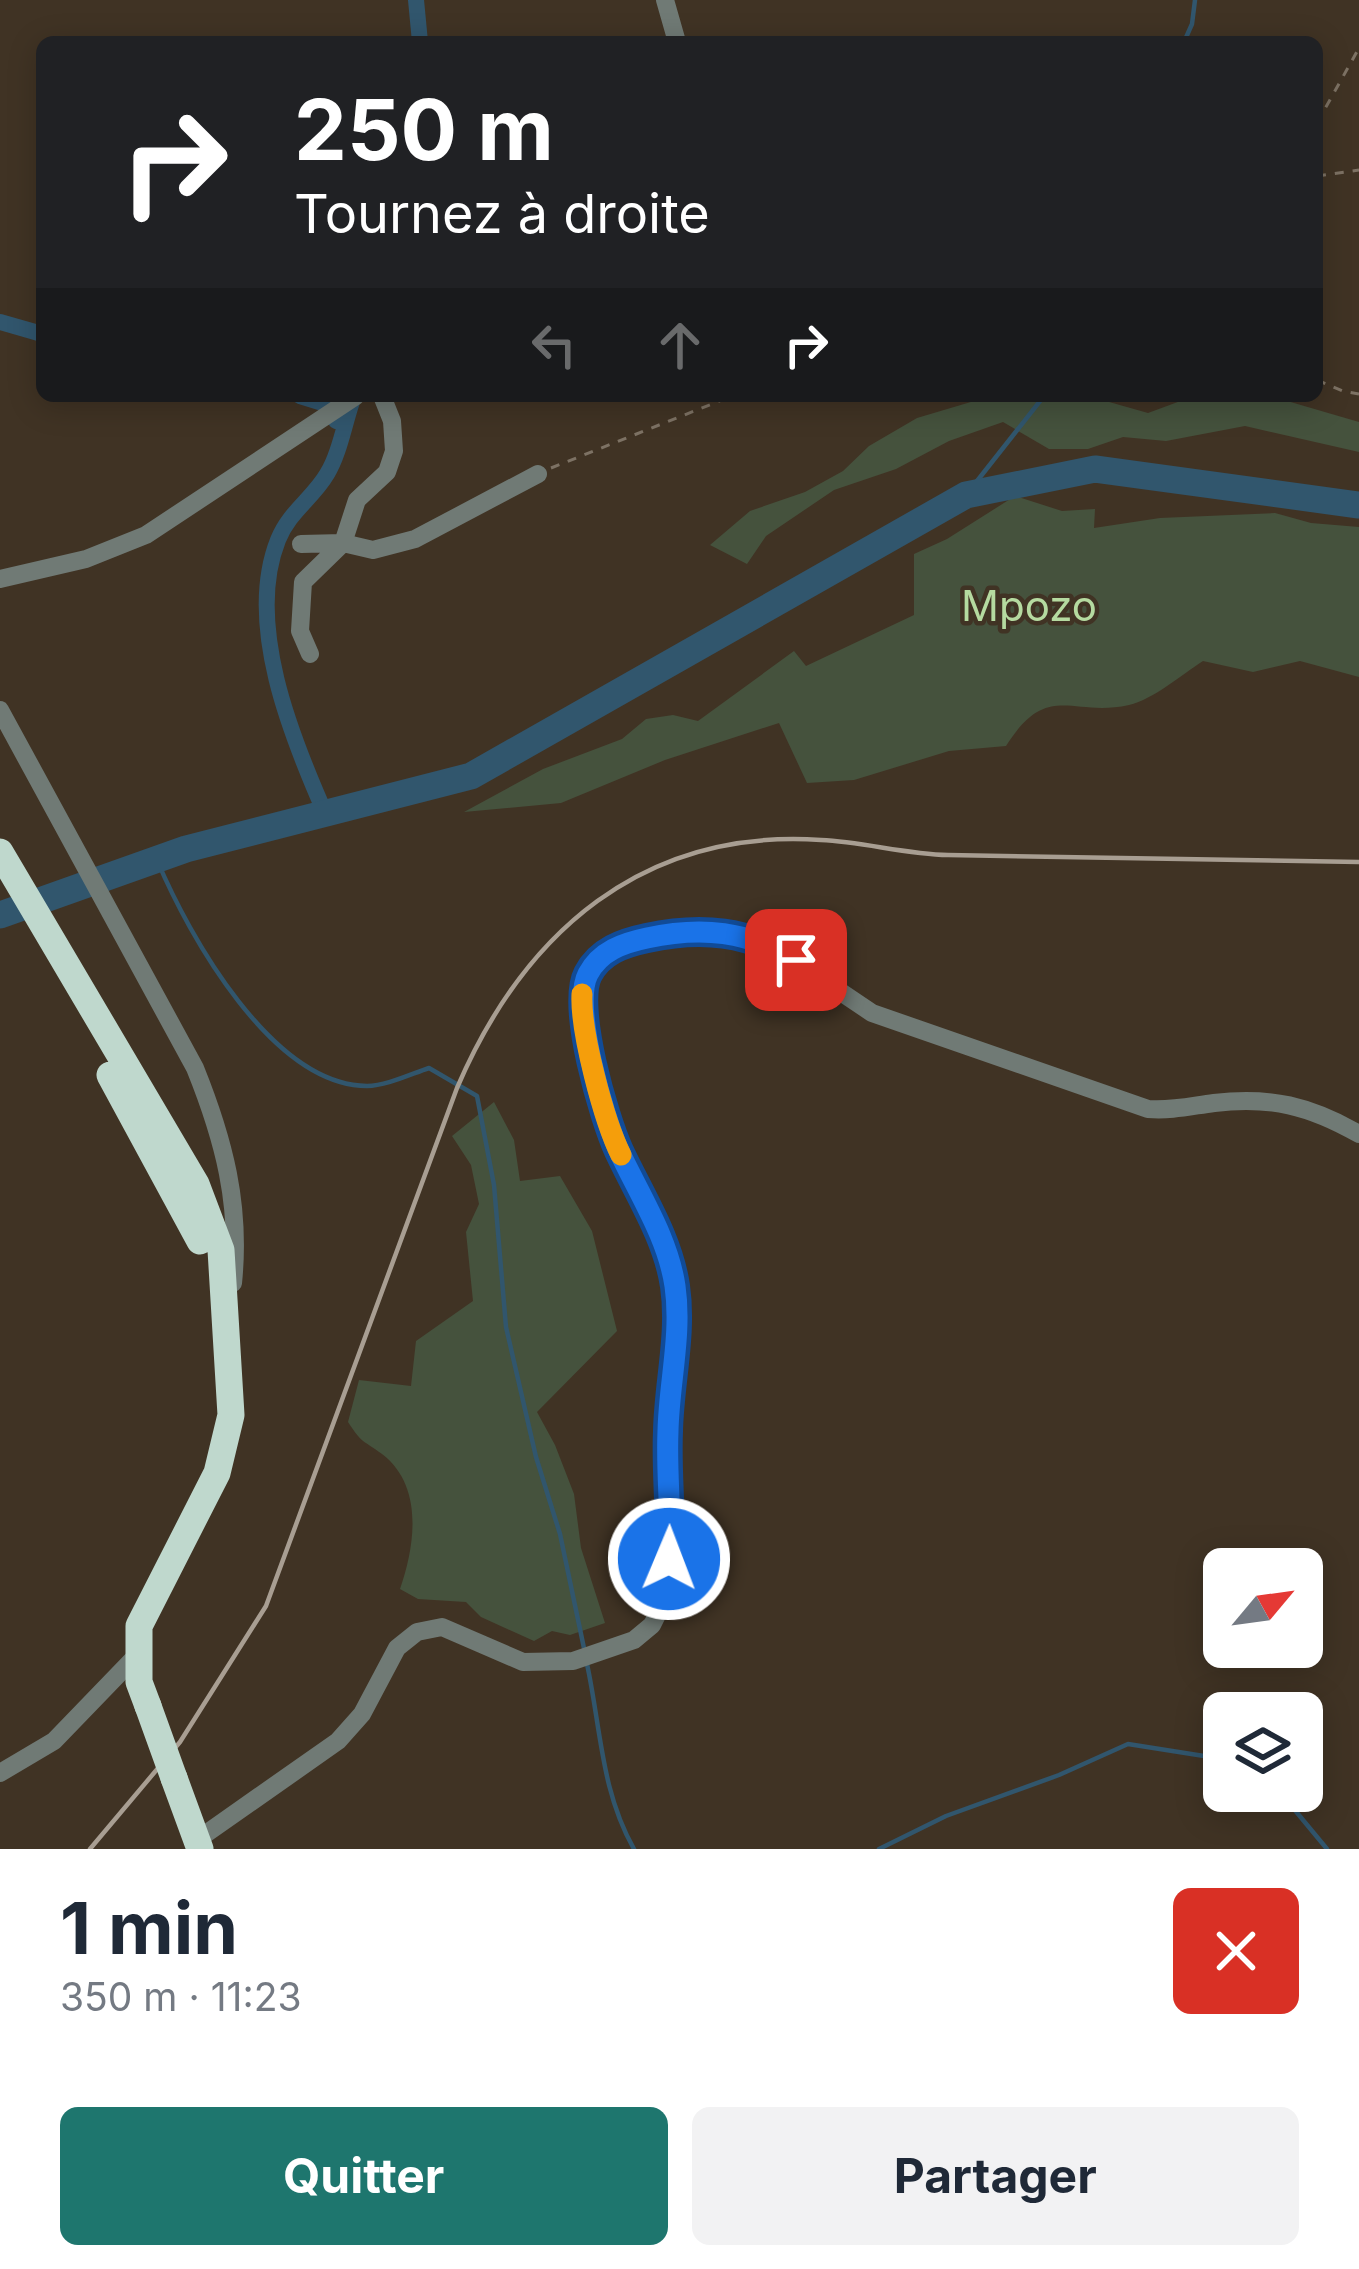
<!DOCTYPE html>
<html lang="fr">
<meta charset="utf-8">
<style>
body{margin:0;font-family:Inter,sans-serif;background:#f2f2f3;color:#1f2937;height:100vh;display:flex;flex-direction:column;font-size:45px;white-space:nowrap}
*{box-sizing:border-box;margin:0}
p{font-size:39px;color:#747a83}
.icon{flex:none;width:66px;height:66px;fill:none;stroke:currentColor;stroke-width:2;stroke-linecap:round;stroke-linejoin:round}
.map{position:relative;height:1849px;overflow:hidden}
.sheet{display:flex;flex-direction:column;background:#fff;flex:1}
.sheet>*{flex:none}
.top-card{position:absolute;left:36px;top:36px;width:1287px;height:366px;border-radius:18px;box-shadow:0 6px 30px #0003;background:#202124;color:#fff;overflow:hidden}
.needle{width:78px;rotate:61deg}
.controls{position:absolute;left:1203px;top:1548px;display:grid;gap:24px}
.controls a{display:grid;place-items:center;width:120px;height:120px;border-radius:18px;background:#fff;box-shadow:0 6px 30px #0003;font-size:60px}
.pin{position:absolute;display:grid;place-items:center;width:102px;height:102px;color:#fff;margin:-51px;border-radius:24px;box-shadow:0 6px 18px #0006}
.me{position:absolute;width:132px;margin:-66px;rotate:1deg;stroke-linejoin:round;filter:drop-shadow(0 0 9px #0008)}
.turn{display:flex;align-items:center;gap:42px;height:252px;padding:0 60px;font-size:54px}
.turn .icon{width:156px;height:156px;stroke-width:2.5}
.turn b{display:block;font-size:84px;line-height:102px}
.lanes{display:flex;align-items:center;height:114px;padding:0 60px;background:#0003;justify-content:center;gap:60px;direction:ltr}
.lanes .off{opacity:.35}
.round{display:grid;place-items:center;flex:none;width:126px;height:126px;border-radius:18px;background:#f2f2f3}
.overview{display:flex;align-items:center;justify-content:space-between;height:204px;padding:0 60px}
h1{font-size:72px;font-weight:700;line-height:90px}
.button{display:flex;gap:24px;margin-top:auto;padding:24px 60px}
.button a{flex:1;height:138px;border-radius:18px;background:#1e766e;color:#fff;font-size:48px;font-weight:700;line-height:138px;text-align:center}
.button a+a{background:#f2f2f3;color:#1f2937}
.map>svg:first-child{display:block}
.green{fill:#45523d}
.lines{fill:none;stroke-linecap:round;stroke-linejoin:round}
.stream{stroke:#31566d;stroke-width:4.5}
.canal{stroke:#31566d;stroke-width:16}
.river{stroke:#31566d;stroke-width:27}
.path{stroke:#7d7264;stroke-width:3;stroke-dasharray:9 9;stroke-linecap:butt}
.minor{stroke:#707a75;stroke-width:18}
.highway{stroke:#bfd8cd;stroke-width:27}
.rail{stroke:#a89e92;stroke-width:4.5}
.highway-bridge{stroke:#bfd8cd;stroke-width:27}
.route-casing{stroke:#114b97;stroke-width:30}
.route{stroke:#1a73e8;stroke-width:21}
.slow{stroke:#f59e0b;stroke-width:21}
.labels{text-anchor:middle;stroke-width:9;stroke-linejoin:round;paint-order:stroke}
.park-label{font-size:42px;fill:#b5daa0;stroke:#403324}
</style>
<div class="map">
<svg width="1359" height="1849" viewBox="0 0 1359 1849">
<rect width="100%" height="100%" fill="#403324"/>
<path class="green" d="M991,396H1088L1148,413L1194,396H1270L1359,422V452L1245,426L1166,441L1123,437L1088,449H1049L1003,422L949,441L896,469L834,490L766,536L747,564L710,545L750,511L805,492L843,471L869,446L917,418Z
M1015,496L1062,511L1095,509L1094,528L1160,518L1275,513L1311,523L1359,527V677L1300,661L1253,672L1203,661C1181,675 1154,699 1129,705C1071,718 1048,680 1006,746L949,751L854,780L807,783L779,723L665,760L561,803L464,812L543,769L622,739L646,719L673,715L698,721L794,651L806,666L914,615V554L947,539Z
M494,1102L514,1140L520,1181L560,1176L592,1231L617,1331L537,1412L555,1445L574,1494L581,1548L605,1623L570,1635L552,1631L534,1641L481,1617L466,1602L418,1599L400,1589C415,1546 424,1486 382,1454C362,1439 363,1445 348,1422L359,1380L411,1386L416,1341L473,1301L466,1232L479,1204L471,1165L452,1136Z"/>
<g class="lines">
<path class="stream" d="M1184,42L1192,24L1195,0
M966,495L1044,396
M157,860C189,936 272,1085 367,1086C386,1086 411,1074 429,1068L477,1096L494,1185L506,1327L536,1457L560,1534L585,1653
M587,1664C601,1729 601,1791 634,1849
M1279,1791L1327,1849
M879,1849L946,1816L1059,1775L1128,1744L1204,1756L1224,1765"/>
<path class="canal" d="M416,0L420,42
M0,322L42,334
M300,396L326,404L336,421
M325,813C291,736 245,623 278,540C289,512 313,498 327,474C340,453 345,420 354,396"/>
<path class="river" d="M0,915L186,849L471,776L966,495L1095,469L1359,505"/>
<path class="path" d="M1317,123L1359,48
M1317,176L1359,170
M1317,380L1343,391L1359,394
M551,468L732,396"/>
<path class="minor" d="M665,0L677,42
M301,544L343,543L373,550L415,539L538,474
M0,579L86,559L146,535L356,396
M310,654L300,631L303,582L343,543L357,500L387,472L394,451L392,421L382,396
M0,710L195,1068C224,1140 241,1205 233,1283
M0,1773L54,1741L138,1654
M197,1840L338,1741L362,1714L397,1648L417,1632L442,1627L523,1662L573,1661L634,1640L652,1625L661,1607L667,1588L671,1530L668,1432L678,1313L675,1282L657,1227L617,1145L581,1011L583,986L601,956L627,943L675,932L709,929L749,938L774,947L872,1013L1148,1109C1171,1111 1191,1106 1214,1103C1270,1096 1310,1106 1359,1134"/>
<path class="highway" d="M0,852L196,1184L221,1250L231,1415L217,1473L139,1626V1682L148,1706
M110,1075L200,1241
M174,1778L200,1849"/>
<path class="rail" d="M90,1849L180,1742L266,1606L457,1088C524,932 643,828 821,840C864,842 905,854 948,855C1085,857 1222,859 1359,862"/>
<path class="highway-bridge" d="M148,1706L174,1778"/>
</g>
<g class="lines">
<g class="route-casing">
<path id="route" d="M669,1559C672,1516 666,1474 668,1431C669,1383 682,1334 675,1286C668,1238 639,1194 619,1151C604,1118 571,1006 588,974C600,951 623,943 647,938C702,926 747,931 796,960"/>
</g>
<use href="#route" class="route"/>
<path class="slow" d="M582,994C580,1031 604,1121 621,1155"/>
</g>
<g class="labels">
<g class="park-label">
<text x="1029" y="621">Mpozo</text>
</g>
</g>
</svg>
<div class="controls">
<a><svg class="needle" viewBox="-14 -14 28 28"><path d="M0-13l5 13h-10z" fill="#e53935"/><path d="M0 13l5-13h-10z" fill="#747a83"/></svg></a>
<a><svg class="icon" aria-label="layers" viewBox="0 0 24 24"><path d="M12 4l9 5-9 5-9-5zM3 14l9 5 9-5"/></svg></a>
</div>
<div class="pin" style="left:796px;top:960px;background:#d93025"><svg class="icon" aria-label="arrive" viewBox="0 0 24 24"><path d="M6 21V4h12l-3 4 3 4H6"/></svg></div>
<svg class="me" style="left:669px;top:1559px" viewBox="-20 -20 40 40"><circle r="17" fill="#1a73e8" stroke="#fff" stroke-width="3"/><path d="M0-11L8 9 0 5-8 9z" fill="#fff"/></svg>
<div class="top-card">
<div class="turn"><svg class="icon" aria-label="right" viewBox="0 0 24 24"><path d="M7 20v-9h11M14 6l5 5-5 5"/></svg><div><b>250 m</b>Tournez à droite</div></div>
<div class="lanes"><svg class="icon off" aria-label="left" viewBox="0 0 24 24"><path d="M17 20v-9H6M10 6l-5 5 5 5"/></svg><svg class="icon off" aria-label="ahead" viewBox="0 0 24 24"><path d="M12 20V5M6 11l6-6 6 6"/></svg><svg class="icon" aria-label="right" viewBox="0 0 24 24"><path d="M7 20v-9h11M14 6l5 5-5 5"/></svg></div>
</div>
</div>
<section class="sheet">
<div class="overview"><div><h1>1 min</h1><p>350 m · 11:23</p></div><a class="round" style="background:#d93025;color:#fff"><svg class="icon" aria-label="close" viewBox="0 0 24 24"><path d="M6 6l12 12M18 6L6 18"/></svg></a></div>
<div class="button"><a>Quitter</a><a>Partager</a></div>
</section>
